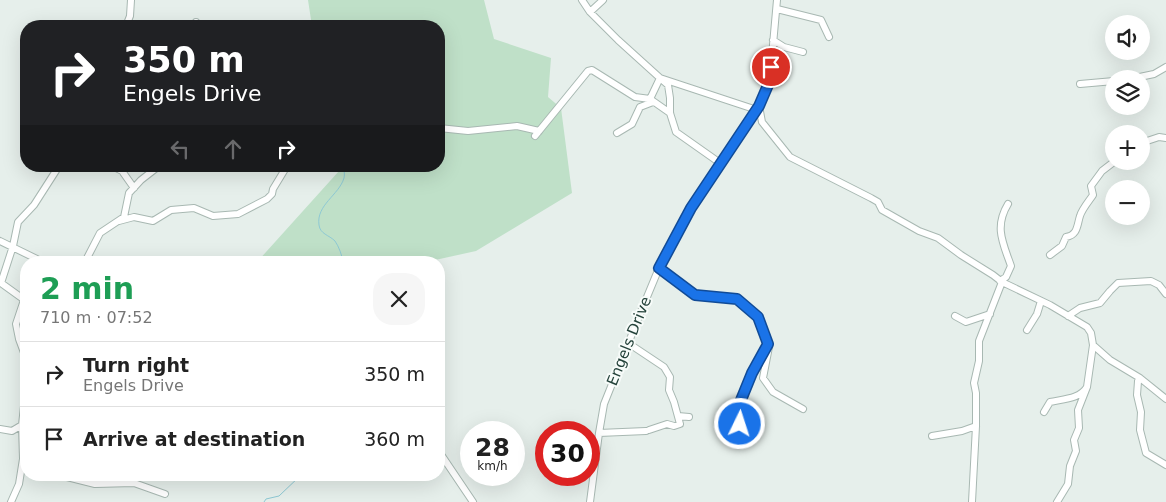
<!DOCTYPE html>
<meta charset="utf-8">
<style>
body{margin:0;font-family:"DejaVu Sans",sans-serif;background:#f6f6f6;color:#222;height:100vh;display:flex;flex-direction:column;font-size:19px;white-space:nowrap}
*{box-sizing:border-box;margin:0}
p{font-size:16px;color:#767676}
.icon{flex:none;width:28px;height:28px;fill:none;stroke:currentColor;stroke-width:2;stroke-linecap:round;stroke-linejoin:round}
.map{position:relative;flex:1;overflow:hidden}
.drawer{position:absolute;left:20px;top:256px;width:425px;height:225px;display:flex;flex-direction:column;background:#fff;border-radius:20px;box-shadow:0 5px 20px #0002}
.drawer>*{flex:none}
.guide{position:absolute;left:20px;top:20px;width:425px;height:152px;border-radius:20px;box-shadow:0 5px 20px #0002;background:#202124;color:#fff;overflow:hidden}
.controls{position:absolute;left:1105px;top:15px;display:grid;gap:10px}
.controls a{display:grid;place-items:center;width:45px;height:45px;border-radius:50%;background:#fff;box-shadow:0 5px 20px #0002;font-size:25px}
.speed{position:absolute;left:460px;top:421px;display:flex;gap:10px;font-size:25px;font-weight:700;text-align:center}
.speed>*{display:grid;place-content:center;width:65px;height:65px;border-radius:50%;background:#fff;box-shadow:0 5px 20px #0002;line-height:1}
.speed small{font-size:12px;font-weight:400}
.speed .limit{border:8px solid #d22;background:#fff;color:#111}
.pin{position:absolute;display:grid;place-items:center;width:42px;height:42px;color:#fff;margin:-21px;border:2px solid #fff;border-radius:50%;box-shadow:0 1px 5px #0007}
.me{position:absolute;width:55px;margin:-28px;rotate:4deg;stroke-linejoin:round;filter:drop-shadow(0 0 4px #0008)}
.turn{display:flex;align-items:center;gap:18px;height:105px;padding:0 20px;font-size:22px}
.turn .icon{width:65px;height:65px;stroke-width:2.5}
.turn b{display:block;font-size:35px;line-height:42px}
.lanes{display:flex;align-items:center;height:48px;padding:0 20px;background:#0003;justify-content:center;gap:25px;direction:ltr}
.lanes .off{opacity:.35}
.round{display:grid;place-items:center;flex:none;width:52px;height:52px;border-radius:20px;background:#f6f6f6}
.head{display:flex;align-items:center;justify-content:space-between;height:85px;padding:0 20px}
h1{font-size:30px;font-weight:800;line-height:38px;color:#1e9e55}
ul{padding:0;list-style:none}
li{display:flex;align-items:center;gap:15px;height:65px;padding:0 20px;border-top:1px solid #e0e0e0}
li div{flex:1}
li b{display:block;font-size:19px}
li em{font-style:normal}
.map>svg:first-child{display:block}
.green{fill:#bfe0c8}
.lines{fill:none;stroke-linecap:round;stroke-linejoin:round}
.stream{stroke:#8ec9d4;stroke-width:1}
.minor-casing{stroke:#a8b8b2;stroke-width:8}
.minor{stroke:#fff;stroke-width:6}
.route-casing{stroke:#114b97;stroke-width:12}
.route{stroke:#1a73e8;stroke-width:9}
.labels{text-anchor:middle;stroke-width:4;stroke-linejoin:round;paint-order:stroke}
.street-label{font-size:15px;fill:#24423a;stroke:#f7fbf9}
</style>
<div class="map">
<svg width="1166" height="502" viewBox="0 0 1166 502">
<rect width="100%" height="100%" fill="#e6efeb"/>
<path class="green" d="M308,0H484L494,39L551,58L548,97L561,108L572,193L476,251L426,262H257L339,171V166H439V26H312Z"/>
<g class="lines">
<path class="stream" d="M343,166C344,170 345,174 344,178C339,195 316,205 319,225C320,234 329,235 335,241C339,247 342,255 343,262
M285,475H288
M264,502L266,499L279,496L301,475"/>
<g class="minor-casing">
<path id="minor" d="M582,0L590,12L618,40L660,78L757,110
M777,9L821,20L829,37
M590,12L603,0
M196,22V26
M126,26L130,16L131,0
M773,40L784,47L803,52
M1130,79L1154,74L1166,67
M1080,84L1114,81
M650,99L660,78L668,85L670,98V113L676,132L720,163
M759,106L762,122L790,157L871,198L878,202L882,210L919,231L938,238L961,255L993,275L1002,282L1050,305L1087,327L1091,333L1093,345L1110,360L1140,378L1166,399
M439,128L468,131L517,126L539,131
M617,133L632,124L640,107L653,102
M535,136L588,71L592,70L635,97L650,99L670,113
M1141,143L1159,137L1166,138
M112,166L122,171L134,188
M119,221L134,217L153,221L171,210L194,208L213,216L238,214L267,199L272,194L273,189L287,166
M0,241L43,262
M1050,255L1062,246L1066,237C1078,235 1077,225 1080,216C1082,209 1089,201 1093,195L1091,186L1102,171L1115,161
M85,262L100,233L124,217L129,193L141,180L159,166
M659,268L695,295L737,299L758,317L769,347L763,378L773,392L803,409
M1000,281L1006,277L1011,266C1003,243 994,227 1008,204
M24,300L16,324L19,339L26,358
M26,301L1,283L13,246L18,222L34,205L59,166
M955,316L966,322L990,314
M1068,316L1080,308L1100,303L1110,291L1118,283L1151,281L1159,285L1166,294
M1027,330L1037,314L1041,301
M628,343L664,367L670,377L669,390L674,402L680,424L674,426L667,424L649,430
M1140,378L1138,381L1137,395L1141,412L1140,430L1146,453L1166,465
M1044,412L1050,402C1063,399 1080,399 1087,387L1093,345
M678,416L689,417
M740,424L741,400L752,373L768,345
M0,429L12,431L22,425
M599,433L646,431
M932,436L962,431L976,426
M440,453L473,502
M59,475L95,484L134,483L165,494
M11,502L19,484L23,459L22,425L26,387
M590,502L599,433L604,404L642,309L659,268L679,229L720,163L757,110L767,85L771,67L777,0
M972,502L976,426V393L974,383L979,361V341L1002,282
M1057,502L1068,484L1070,466L1076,451L1074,440L1079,428L1078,410L1087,387"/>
</g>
<use href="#minor" class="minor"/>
</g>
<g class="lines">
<g class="route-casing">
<path id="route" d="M740,424L741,400L752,373L768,344L758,317L737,299L695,295L659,268L691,208L759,106L768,85L771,67"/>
</g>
<use href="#route" class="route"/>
</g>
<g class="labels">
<g class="street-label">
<text transform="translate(629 341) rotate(-68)" y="5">Engels Drive</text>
</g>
</g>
</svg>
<div class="controls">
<a><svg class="icon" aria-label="sound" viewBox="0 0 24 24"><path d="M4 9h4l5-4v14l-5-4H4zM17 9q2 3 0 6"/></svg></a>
<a><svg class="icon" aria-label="layers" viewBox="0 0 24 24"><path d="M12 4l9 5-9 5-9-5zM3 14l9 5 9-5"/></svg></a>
<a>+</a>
<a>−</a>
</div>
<div class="speed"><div>28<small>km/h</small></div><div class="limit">30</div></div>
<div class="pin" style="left:771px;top:67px;background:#d93025"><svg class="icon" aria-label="arrive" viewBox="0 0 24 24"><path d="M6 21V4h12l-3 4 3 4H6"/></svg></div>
<svg class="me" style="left:740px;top:424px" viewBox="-20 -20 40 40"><circle r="17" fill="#1a73e8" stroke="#fff" stroke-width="3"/><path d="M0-11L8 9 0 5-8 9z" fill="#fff"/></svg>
<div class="guide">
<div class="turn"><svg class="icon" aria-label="right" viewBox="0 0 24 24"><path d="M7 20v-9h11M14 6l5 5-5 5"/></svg><div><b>350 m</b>Engels Drive</div></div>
<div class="lanes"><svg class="icon off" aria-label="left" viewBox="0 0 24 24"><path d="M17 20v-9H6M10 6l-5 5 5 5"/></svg><svg class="icon off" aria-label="ahead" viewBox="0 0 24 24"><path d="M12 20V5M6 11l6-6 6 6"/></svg><svg class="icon" aria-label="right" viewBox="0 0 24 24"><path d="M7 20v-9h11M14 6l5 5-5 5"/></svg></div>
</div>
<section class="drawer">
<div class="head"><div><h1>2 min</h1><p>710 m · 07:52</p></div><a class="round"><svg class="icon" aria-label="close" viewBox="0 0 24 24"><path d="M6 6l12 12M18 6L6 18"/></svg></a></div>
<ul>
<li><svg class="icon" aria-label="right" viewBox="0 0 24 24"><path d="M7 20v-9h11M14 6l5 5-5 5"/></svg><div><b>Turn right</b><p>Engels Drive</p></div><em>350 m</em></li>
<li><svg class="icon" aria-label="arrive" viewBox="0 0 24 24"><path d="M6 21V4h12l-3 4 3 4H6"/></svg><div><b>Arrive at destination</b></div><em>360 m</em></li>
</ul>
</section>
</div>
